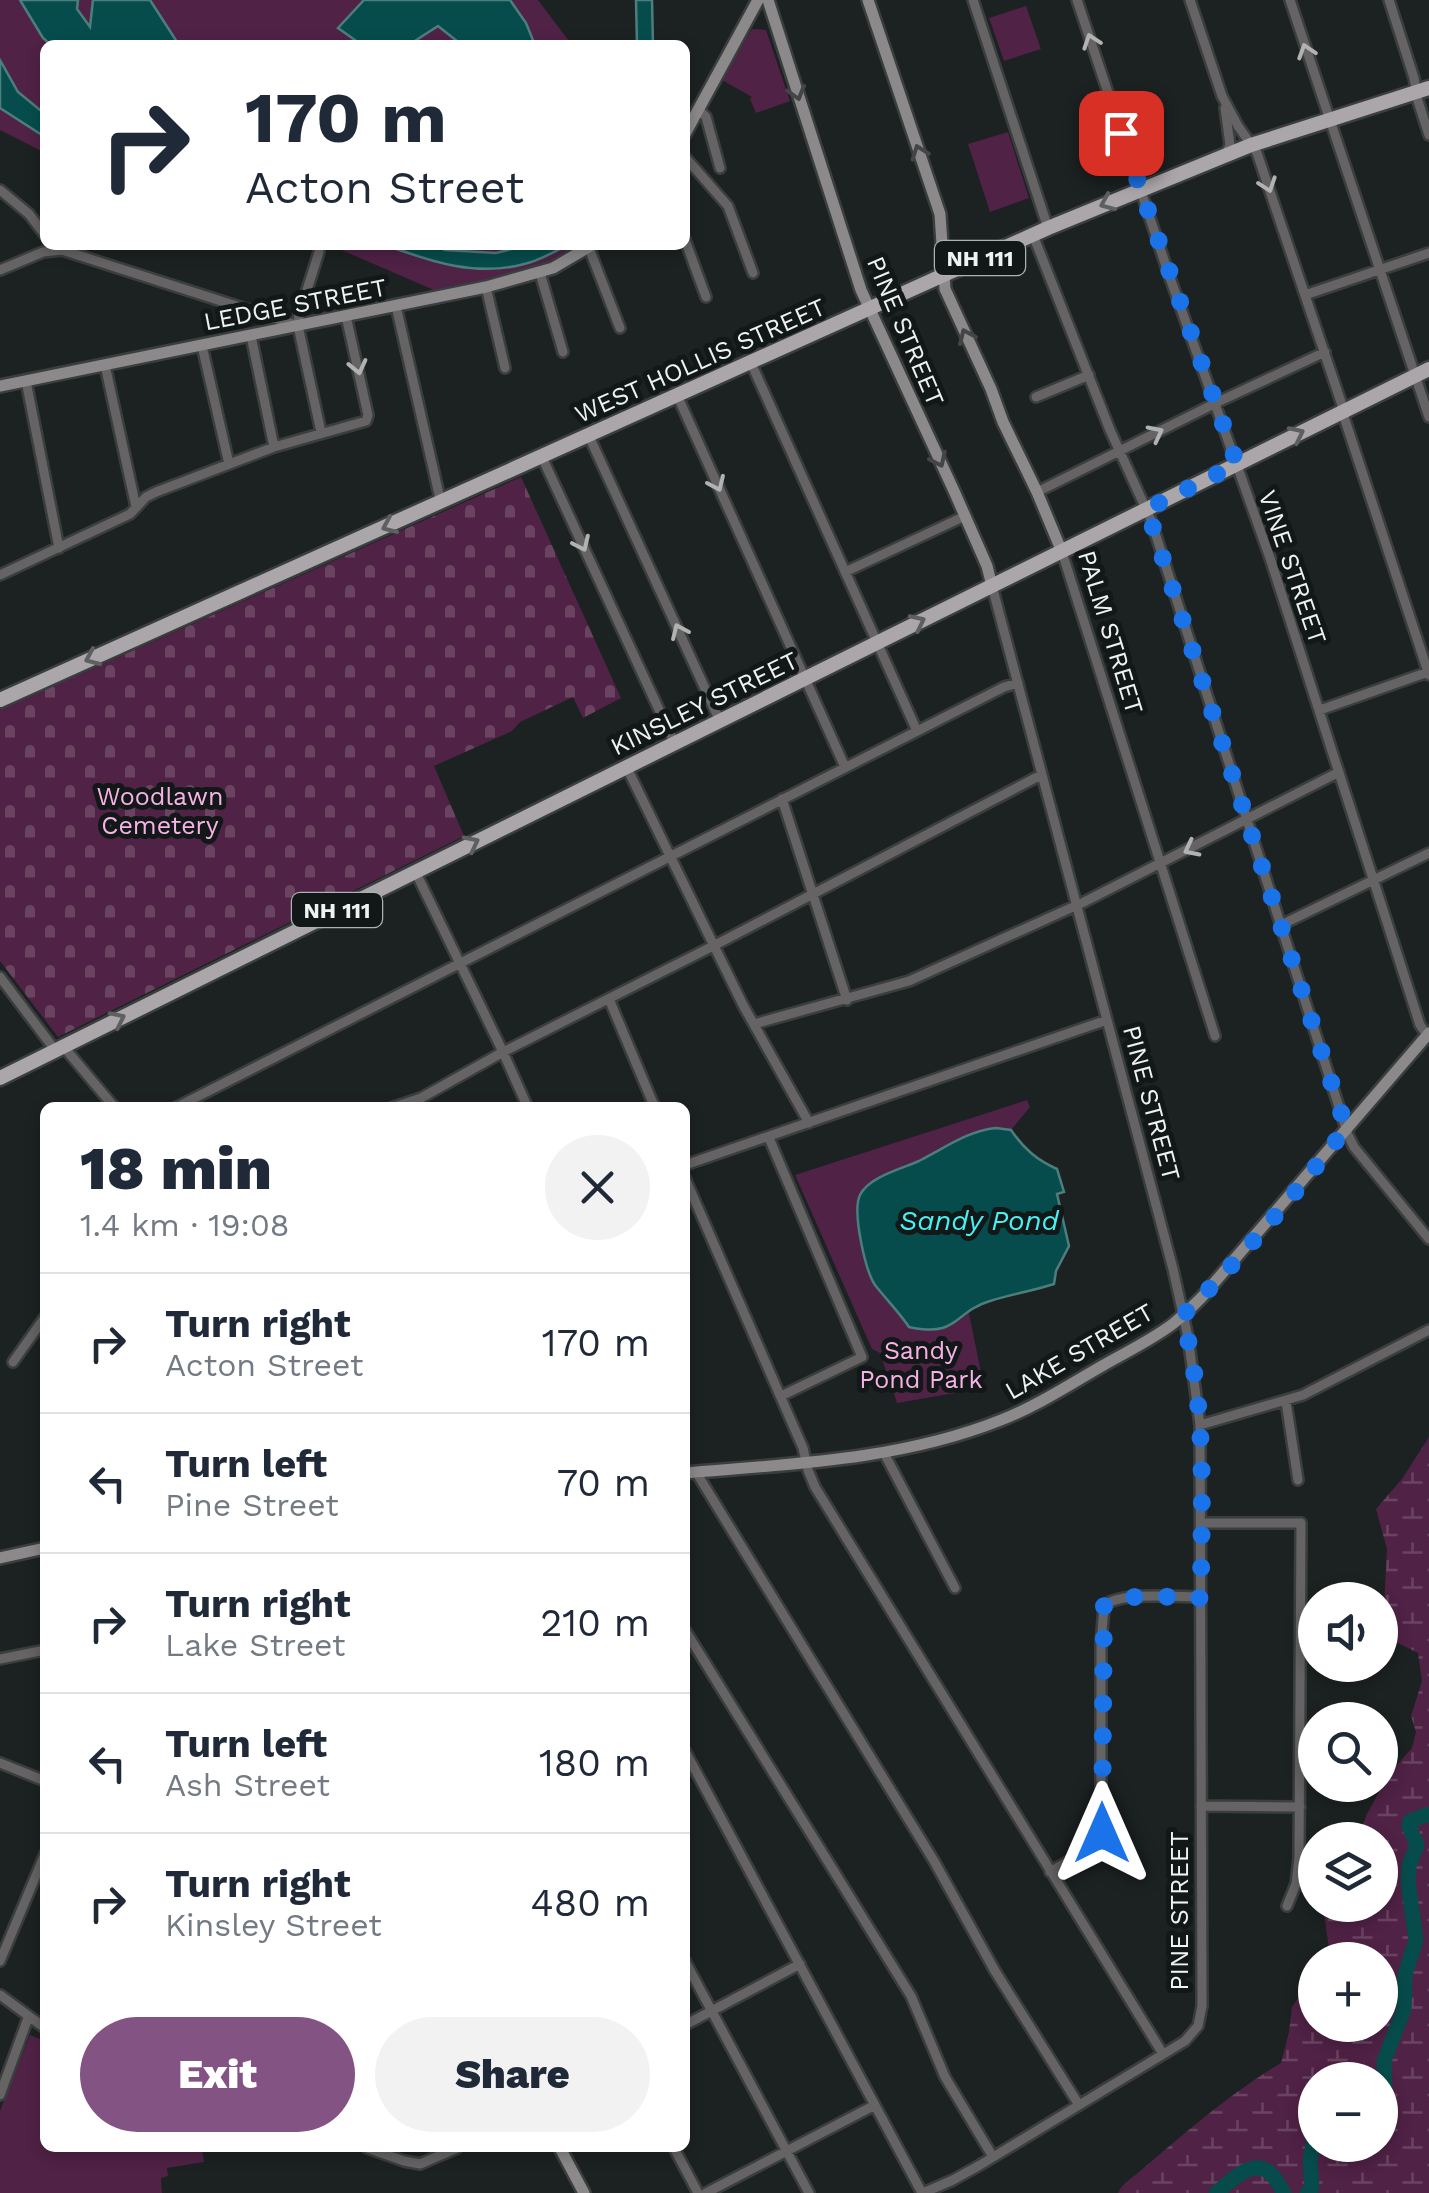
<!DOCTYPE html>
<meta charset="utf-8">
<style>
body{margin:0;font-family:"Work Sans",sans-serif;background:#f2f2f3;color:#1f2937;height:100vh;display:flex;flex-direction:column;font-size:38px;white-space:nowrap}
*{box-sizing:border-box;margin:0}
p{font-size:32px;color:#747a83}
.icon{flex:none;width:55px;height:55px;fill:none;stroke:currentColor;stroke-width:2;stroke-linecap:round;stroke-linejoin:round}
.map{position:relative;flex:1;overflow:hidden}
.details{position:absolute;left:40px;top:1102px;width:650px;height:1050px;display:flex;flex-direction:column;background:#fff;border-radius:15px;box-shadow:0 5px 15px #0003}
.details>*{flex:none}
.hud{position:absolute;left:40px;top:40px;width:650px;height:210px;border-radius:15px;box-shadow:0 5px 15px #0003;background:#fff;color:#1f2937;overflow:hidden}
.buttons{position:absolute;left:1298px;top:1582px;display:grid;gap:20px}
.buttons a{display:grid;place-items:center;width:100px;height:100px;border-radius:50%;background:#fff;box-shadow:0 5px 15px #0003;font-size:50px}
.pin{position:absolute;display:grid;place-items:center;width:85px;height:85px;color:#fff;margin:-42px;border-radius:20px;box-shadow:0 5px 15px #0006}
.me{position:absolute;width:110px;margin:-55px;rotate:0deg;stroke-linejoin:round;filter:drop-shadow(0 0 8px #0008)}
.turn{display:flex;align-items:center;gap:35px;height:210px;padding:0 40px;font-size:45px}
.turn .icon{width:130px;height:130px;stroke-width:2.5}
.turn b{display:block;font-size:70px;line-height:85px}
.round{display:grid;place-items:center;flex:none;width:105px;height:105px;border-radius:52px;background:#f2f2f3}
.head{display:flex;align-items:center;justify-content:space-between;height:170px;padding:0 40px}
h1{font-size:60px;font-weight:800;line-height:75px}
.primary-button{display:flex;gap:20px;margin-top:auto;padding:20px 40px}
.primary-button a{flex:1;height:115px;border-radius:60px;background:#835384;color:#fff;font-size:40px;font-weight:800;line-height:115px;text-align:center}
.primary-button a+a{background:#f2f2f3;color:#1f2937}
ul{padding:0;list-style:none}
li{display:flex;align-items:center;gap:30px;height:140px;padding:0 40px;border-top:2px solid #e0e1e3}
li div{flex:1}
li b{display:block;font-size:38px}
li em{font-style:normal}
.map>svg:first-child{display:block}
.wetland{fill:url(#wetland-marsh);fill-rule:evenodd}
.cemetery{fill:url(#cemetery-stones)}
.park{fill:#502246}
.water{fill:#074c4c;stroke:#4d7e7e;stroke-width:2.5}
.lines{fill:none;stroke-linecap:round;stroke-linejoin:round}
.river{stroke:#074c4c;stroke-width:15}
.street-casing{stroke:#3a3e3e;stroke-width:14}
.secondary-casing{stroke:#3a3e3e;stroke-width:16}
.primary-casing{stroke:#3a3e3e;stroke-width:19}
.street{stroke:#656364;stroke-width:9}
.secondary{stroke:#8c898b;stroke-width:11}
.primary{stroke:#aba6aa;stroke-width:14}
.oneway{stroke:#b1b2b2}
.oneway2{stroke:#434546}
.oneway3{stroke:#5e5f61}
.route{stroke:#1a73e8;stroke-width:18;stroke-dasharray:0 32.4}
.labels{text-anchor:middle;stroke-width:10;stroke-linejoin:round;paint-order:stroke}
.shield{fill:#121818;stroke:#adb1b1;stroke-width:2.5}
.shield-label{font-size:22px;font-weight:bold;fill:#eff2f2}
.street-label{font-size:25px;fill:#eff2f2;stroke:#121818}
.park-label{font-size:25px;fill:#f8b1e6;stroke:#121818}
.water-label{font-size:28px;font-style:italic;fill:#49f0f1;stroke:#121818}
</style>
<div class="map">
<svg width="1429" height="2193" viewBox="0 0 1429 2193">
<defs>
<pattern id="wetland-marsh" width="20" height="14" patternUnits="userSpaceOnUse" patternTransform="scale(2.5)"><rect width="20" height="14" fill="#502246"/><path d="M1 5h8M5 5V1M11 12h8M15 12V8" fill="none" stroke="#6a4361"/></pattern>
<pattern id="cemetery-stones" width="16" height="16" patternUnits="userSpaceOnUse" patternTransform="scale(2.5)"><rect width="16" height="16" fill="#502246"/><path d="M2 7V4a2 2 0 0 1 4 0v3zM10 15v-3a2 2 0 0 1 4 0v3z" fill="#6a4361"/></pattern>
</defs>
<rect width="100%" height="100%" fill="#1c2121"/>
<path class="wetland" d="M1429,1437V2193H1118C1123,2182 1130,2180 1139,2172C1185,2133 1229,2094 1281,2063L1289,2032L1292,2007L1303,1991L1305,1965L1312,1956L1329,1949L1323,1905H1380V1840H1358L1366,1816L1389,1774L1412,1748L1416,1732L1411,1716L1422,1681L1418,1653L1380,1634V1609L1384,1607L1387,1549L1376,1509L1402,1479ZM1315,1960H1380V2025H1315ZM1315,2080H1380V2145H1315Z"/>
<path class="cemetery" d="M521,477L621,698L583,718L573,697L520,722L512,731L434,766L464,836L58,1037L0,961V710Z"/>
<path class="park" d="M0,0H538L572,45H45V153L0,130Z
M1026,6L1041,49L1004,61L989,18Z
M752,29L766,30L790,101L756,113L750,99L752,97L722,80Z
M1008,132L1029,198L990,212L968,144Z
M330,245H579L533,270L434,290Z
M1027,1100L1030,1107L1011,1130L996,1128L881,1176L860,1194L856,1216L873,1282L895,1306L909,1327C937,1333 946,1329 969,1313L984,1388L897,1403L880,1353L872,1349L795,1175Z
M30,2035L45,2041V2148H202L204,2162L167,2168L168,2176L161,2178L162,2193H0V2111Z"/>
<path class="water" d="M20,0H78L77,9L90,27L93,0H150L179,45H51L43,38Z
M364,0H510L526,23L535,45H462L438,26L410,44L403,45H362L338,28Z
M636,0H652L653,45H637Z
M0,60L18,92L45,114V137L0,108Z
M386,245H433L445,250L496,253L528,245H567C554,252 539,261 524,264C477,277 431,262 386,245Z
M996,1128L1011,1130C1024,1149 1037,1160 1057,1169L1064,1192L1057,1194L1069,1246L1056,1271L1054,1284C1033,1291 1011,1294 990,1301C953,1312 959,1338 909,1327C899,1312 886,1299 875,1285C865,1270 852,1211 860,1195C869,1177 901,1169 919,1161C945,1148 967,1131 996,1128Z"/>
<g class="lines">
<path class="river" d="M1380,2105L1385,2094L1384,2061L1404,2009L1405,1975L1416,1940L1408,1882L1409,1866L1417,1845L1409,1826L1410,1821L1429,1814
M1216,2193C1229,2183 1251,2158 1269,2172C1275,2176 1280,2187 1284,2193
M1307,2193L1312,2188L1310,2161L1315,2131"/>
<g class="street-casing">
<path id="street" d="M973,0L1048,228
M1077,0L1169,275L1270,558L1420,1025L1427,1035
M1190,0L1222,96L1238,126L1257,153L1341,402L1345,420L1429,675
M1290,0L1429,417
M1389,0L1414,78L1418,101L1429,135
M1225,108L1230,145L1226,154
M698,109L706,117L720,168
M685,157L728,206L753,273
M0,190L29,214L45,235
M1033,235L1110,430L1151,520L1348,1135L1354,1147L1429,1239
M685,240L706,297
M589,248L620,328
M319,252L299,315L298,326L321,432
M0,270L43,252L62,250L296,325
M540,273L563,352
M486,287L505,368
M1305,295L1429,253
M396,306L441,503
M251,336L274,447
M202,346L229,464
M751,363L917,731
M105,365L136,507
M26,381L59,548
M677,395L845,767
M1036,397L1089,375
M588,434L719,719
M541,455L674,742
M1037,492L1222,400L1325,352
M1062,552L1215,1036
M845,572L965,516
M0,575L130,514L146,497L156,492L274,447L366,421L368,415L346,316
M1320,710L1428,672
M626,766L743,1005L809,1123
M782,799L847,1000
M415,871L503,1052L528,1108
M1281,925L1429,853
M0,977L55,1050
M609,999L655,1108
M754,1024L909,981L1084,902L1339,772
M63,1046L115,1108
M175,1108L1004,687L1018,683
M391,1108L421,1098L503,1052L719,943L1041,775
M769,1138L862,1357L781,1396
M685,1165L1107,1020
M685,1178L803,1448L808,1470L815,1487L1163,2054
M13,1362L45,1317
M1286,1402L1298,1480
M1200,1425L1303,1395L1429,1330
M884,1453L955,1588
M696,1472L934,1861L995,1971L1079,2105
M1201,1523H1301L1299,1858L1296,1884L1287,1906
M685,1630L911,1996L945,2077L993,2157
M0,1659L45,1650
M685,1751L922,2193
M0,1763L45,1781
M1201,1806L1300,1807
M1050,1872L1091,1848L1097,1843L1101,1833V1645L1104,1606C1121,1591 1177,1597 1201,1597
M0,1961L45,1854
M685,1961L809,2193
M0,1995L45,2028
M685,2025L800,1964
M0,2095L28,2018
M367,2148L404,2161L420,2164L457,2148
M674,2148L698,2193
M706,2193L875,2105
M923,2193L953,2180L980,2165L1185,2041L1198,2026L1202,2006L1200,1425L1188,1337L1173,1269L992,586"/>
</g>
<g class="secondary-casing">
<path id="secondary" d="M768,0L861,290L954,491L987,566L992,586
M868,0L940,214L945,289L991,389L1003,422L1037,492L1062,552
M685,134L758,0
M0,386L486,287L553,268L592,245
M685,1473C791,1464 901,1460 1001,1420C1037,1406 1069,1385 1102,1366C1126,1352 1152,1340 1174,1323C1184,1315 1193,1306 1202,1297L1429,1033
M0,1558L45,1548
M560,2148L584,2193"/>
</g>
<g class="primary-casing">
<path id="primary" d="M0,700L1048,228L1251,145L1429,88
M0,1078L1429,369"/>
</g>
<use href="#street" class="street"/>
<use href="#secondary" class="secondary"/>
<use href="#primary" class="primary"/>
</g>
<defs><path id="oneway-chevron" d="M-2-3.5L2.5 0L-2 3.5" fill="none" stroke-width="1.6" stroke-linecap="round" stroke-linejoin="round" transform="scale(2.5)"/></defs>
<g class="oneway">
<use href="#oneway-chevron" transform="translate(1091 41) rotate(-109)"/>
<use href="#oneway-chevron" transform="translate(1306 51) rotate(-108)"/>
<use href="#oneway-chevron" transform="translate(1268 185) rotate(71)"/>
<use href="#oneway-chevron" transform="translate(358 367) rotate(77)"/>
<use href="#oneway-chevron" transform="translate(1156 433) rotate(-27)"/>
<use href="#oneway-chevron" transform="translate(717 484) rotate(66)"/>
<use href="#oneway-chevron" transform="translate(582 544) rotate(65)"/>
<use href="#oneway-chevron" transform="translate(679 631) rotate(-114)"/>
<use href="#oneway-chevron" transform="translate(1191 849) rotate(153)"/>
</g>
<g class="oneway2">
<use href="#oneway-chevron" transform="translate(797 93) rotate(74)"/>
<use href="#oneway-chevron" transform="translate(919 152) rotate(-110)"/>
<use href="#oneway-chevron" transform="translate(966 336) rotate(-114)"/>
<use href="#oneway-chevron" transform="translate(939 460) rotate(65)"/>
</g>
<g class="oneway3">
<use href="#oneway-chevron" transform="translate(1107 203) rotate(157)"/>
<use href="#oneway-chevron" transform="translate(1297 434) rotate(-26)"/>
<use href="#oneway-chevron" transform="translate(389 526) rotate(156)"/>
<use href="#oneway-chevron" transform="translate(918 622) rotate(-26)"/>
<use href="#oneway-chevron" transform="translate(92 658) rotate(156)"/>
<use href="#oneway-chevron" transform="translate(472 843) rotate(-27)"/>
<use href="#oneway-chevron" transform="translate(118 1019) rotate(-26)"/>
</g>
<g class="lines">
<path class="route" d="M1102,1833L1104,1606C1121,1591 1176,1598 1201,1598C1201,1504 1208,1407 1182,1316C1240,1260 1297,1192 1346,1128L1147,509L1237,464L1121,133"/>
</g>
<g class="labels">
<g class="shield">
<rect x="935" y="241" width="90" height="34" rx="8"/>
<rect x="292" y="893" width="90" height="34" rx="8"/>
</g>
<g class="shield-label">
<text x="980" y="266">NH 111</text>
<text x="337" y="918">NH 111</text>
</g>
<g class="street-label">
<text transform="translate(295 304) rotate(-11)" y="9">LEDGE STREET</text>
<text transform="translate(906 331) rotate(67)" y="9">PINE STREET</text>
<text transform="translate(700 360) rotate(-24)" y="9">WEST HOLLIS STREET</text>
<text transform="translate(1293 567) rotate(71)" y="9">VINE STREET</text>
<text transform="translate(1111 632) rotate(73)" y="9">PALM STREET</text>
<text transform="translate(704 703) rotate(-26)" y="9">KINSLEY STREET</text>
<text transform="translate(1152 1103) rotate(75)" y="9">PINE STREET</text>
<text transform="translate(1079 1351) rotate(-30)" y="9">LAKE STREET</text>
<text transform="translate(1179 1911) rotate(-90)" y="9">PINE STREET</text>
</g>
<g class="park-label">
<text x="160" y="805">Woodlawn<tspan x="160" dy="29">Cemetery</tspan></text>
<text x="921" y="1359">Sandy<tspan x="921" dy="29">Pond Park</tspan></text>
</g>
<g class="water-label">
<text x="979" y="1230">Sandy Pond</text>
</g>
</g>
</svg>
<div class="buttons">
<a><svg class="icon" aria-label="sound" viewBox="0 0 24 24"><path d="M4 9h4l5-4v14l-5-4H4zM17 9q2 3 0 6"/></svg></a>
<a><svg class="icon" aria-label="search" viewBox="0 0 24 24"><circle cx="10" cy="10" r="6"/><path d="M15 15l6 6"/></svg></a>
<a><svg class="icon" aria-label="layers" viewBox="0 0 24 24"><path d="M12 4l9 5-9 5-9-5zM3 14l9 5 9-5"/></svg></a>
<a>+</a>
<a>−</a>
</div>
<div class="pin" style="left:1121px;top:133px;background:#d93025"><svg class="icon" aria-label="arrive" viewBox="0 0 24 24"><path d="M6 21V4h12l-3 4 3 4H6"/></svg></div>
<svg class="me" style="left:1102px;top:1833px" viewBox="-20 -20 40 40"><path d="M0-17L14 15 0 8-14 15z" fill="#1a73e8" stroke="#fff" stroke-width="4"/></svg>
<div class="hud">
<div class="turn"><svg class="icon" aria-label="right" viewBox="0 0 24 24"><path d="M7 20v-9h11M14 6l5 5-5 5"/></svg><div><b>170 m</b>Acton Street</div></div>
</div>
<section class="details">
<div class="head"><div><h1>18 min</h1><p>1.4 km · 19:08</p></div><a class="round"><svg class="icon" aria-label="close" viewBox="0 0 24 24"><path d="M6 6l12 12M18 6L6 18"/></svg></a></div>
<ul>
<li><svg class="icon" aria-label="right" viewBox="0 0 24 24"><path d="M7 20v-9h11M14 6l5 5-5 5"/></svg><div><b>Turn right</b><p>Acton Street</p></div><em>170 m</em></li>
<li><svg class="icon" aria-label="left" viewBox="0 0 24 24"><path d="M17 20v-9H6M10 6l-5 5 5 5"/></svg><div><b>Turn left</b><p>Pine Street</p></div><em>70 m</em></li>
<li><svg class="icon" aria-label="right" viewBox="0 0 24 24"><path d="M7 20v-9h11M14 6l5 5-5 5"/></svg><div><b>Turn right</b><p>Lake Street</p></div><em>210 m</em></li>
<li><svg class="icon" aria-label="left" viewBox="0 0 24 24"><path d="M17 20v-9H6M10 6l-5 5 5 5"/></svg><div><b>Turn left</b><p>Ash Street</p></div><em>180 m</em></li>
<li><svg class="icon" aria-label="right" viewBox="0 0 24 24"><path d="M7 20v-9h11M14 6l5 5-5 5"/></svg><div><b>Turn right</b><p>Kinsley Street</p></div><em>480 m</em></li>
</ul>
<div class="primary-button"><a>Exit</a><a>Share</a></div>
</section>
</div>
